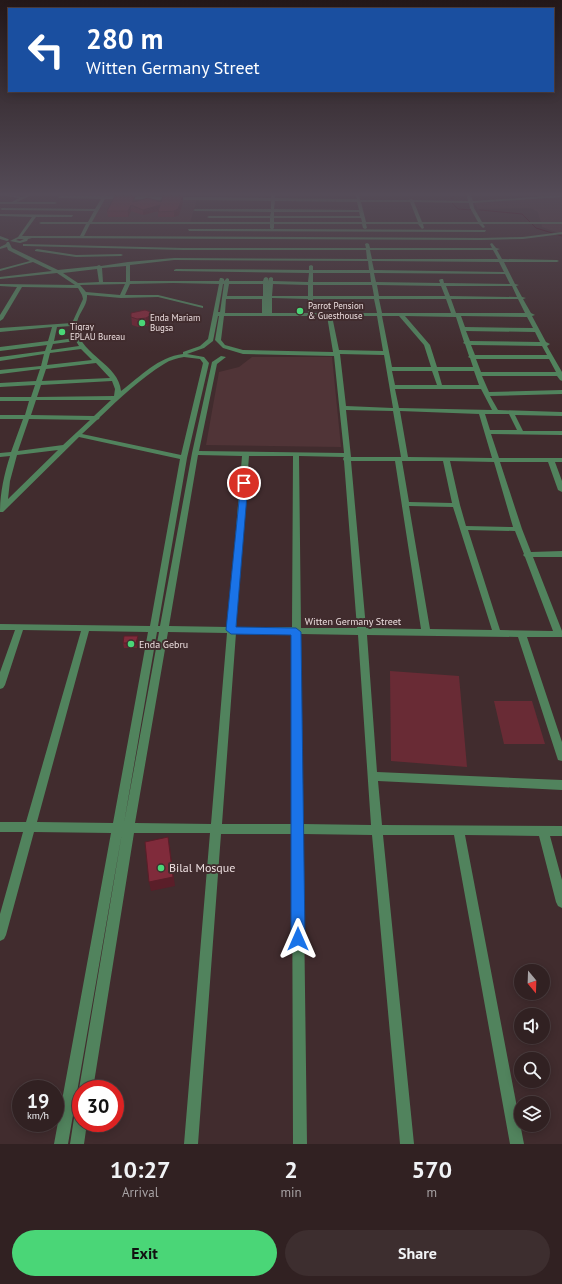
<!DOCTYPE html>
<style>
body{margin:0;font-family:"PT Sans",sans-serif;background:#3d2e2f;color:#f1f3f6;height:100vh;display:flex;flex-direction:column;font-size:15px;white-space:nowrap}
*{box-sizing:border-box;margin:0}
p{font-size:13px;color:#a8a3a5}
.icon{flex:none;width:22px;height:22px;fill:none;stroke:currentColor;stroke-width:2;stroke-linecap:round;stroke-linejoin:round}
.map{position:relative;height:1144px;overflow:hidden}
.drawer{display:flex;flex-direction:column;background:#312122;flex:1}
.drawer>*{flex:none}
.banner{position:absolute;left:8px;top:8px;width:546px;height:84px;border-radius:0px;box-shadow:0 2px 10px #0003,0 0 0 1px #4c3e40;background:#1a4fa0;color:#fff;overflow:hidden}
.needle{width:26px;rotate:161deg}
.buttons{position:absolute;left:514px;top:964px;display:grid;gap:8px}
.buttons a{display:grid;place-items:center;width:36px;height:36px;border-radius:50%;background:#312122;box-shadow:0 2px 10px #0003,0 0 0 1px #4c3e40;font-size:20px}
.speed{position:absolute;left:12px;top:1080px;display:flex;gap:8px;font-size:20px;font-weight:700;text-align:center}
.speed>*{display:grid;place-content:center;width:52px;height:52px;border-radius:50%;background:#312122;box-shadow:0 2px 10px #0003,0 0 0 1px #4c3e40;line-height:1}
.speed small{font-size:10px;font-weight:400}
.speed .limit{border:6px solid #d22;background:#fff;color:#111}
.pin{position:absolute;display:grid;place-items:center;width:34px;height:34px;color:#fff;margin:-17px;border:2px solid #fff;border-radius:50%;box-shadow:0 1px 4px #0007}
.me{position:absolute;width:44px;margin:-22px;rotate:0deg;stroke-linejoin:round;filter:drop-shadow(0 0 3px #0008)}
.turn{display:flex;align-items:center;gap:14px;height:84px;padding:0 12px;font-size:18px}
.turn .icon{width:52px;height:52px;stroke-width:2.5}
.turn b{display:block;font-size:28px;line-height:34px}
.eta{display:flex;justify-content:space-evenly;align-items:center;height:68px;text-align:center}
.eta b{font-size:24px;font-weight:700;line-height:28px}
.primary-button{display:flex;gap:8px;margin-top:auto;padding:8px 12px}
.primary-button a{flex:1;height:46px;border-radius:24px;background:#4ad677;color:#111;font-size:16px;font-weight:700;line-height:46px;text-align:center}
.primary-button a+a{background:#3d2e2f;color:#f1f3f6}
.map>svg:first-child{display:block}
.built{fill:#503437}
.green{fill:#692b35}
.lines{fill:none;stroke-linecap:round;stroke-linejoin:round}
.stream{stroke:#440415;stroke-width:1}
.minor{fill:#51835d;fill-rule:evenodd}
.wall{fill:#6e2533}
.shaded-wall{fill:#5a1e29}
.building{fill:#802b3b;stroke:#5a1e29}
.route{fill:#1a73e8;stroke:#114b97}
.poi-dot{fill:#4ad677;stroke:#412c2e;stroke-width:1.5}
.labels{text-anchor:middle;stroke-width:4;stroke-linejoin:round;paint-order:stroke}
.far-poi-label{font-size:9px;fill:#eddfe0;stroke:#412c2e;text-anchor:start}
.street-label{font-size:10px;fill:#eddfe0;stroke:#412c2e}
.poi-label{font-size:10px;fill:#eddfe0;stroke:#412c2e;text-anchor:start}
.near-poi-label{font-size:12px;fill:#eddfe0;stroke:#412c2e;text-anchor:start}
</style>
<div class="map">
<svg width="562" height="1144" viewBox="0 0 562 1144">
<rect width="100%" height="100%" fill="#412c2e"/>
<path class="built" d="M562,197V232L559,233L542,227L538,212L530,208L478,209L475,204V203Z
M105,198L197,199L190,223H91Z
M252,357H332L341,447L206,445L219,372L239,367Z"/>
<path class="green" d="M390,671L459,676L467,767L391,761Z
M494,701H532L545,744H504Z"/>
<g class="lines">
<path class="stream" d="M451,199L457,193
M452,203L458,209L471,210
M480,210L522,214L536,228L562,236"/>
<path class="minor" d="M0,193L22,197L30,193H36L17,202H55L57,203L55,204H0V202H12L19,198L0,195Z
M105,193L108,194L106,196L271,198V193H275V198L357,199L355,193H359L360,200H409L411,199L413,200L468,201L466,193H470L473,201L562,195V197L473,203L474,208L482,222H562V224H483L485,227L483,228L479,224H423L424,228L422,229L418,224H366L367,228L365,229L363,228L362,224H274V228L273,229L486,230L485,232L189,231L188,229H271L270,228V224H90L84,236L481,238L523,237L562,232V234L523,239L481,240L32,238L28,239L27,241L20,243L10,241L18,237L32,217L0,216V214L73,215L72,217H36L22,236H80L86,224H41L39,223L41,222H88L94,211L2,210L0,209L2,208L95,209L101,199L60,198L58,197L60,196H103ZM105,199L271,201V209H195L193,210L195,211L271,212L270,216H209L207,217L209,218H270V222H92ZM275,201L357,202L359,210L274,209ZM361,202H410L418,222H366ZM414,202L469,203L470,208L478,222H422ZM274,212H359L360,216H274ZM274,218H361L362,222H274ZM18,239H24L20,241L16,240Z
M0,236L8,239L9,240L7,241L0,239Z
M7,242H9L12,248L58,270L97,266L99,265L101,266L128,262L174,258L367,259L366,250H183L25,246H23V244L183,248H366L365,244L367,243L369,244L370,248H492L490,244L492,243L496,248L500,249L497,250L502,259L557,260L559,261L557,262H504L515,284L519,285L516,286L522,297L526,298L523,299L531,313L535,315L532,316L546,342L550,344L547,346L562,372V381L560,380L557,376H482L489,392L562,390V394L490,396L498,410L562,412V416L515,415L523,431H562V435L491,434L499,458H562V462H555L562,481V492L558,490L548,462H500L522,529L531,552L562,551V557H533L562,631V637H527L562,742V761L558,760L557,757L518,637L367,635L377,772L562,780V790L378,781L382,825L562,826V836H550L562,880V908L558,906L556,902L539,836L465,835L524,1144H510L454,835H383L414,1144H400L372,835L303,834L307,1144H293L292,834H221L198,1144H184L210,833H134L93,1089H81V1094L79,1089L122,833L68,1144H54L111,833L34,832L6,935L4,939L0,941V914L23,832H0V822H26L81,631L23,630L5,685L3,688L0,689V672L15,630H0V624L150,626L180,459L79,437L3,512H0C0,493 4,475 10,456L0,457V453L11,452L23,419H0V415H25L29,401H0V397H31L35,385L0,387V383L36,381L40,369L0,374V370L41,366L44,354L0,361V357L45,351L47,345L0,351V347L48,341L52,327L0,332V328L72,323L83,299L82,295L78,288L22,287L3,319L0,321V315L17,287L0,286V284L75,285L57,273L0,279V277L52,271L33,262L0,271V269L30,261L8,250L7,247L0,249V247L6,244ZM370,250H493L498,259H372ZM174,260L368,261L369,270H313V266L311,265L309,266V270L176,269L174,270V271L309,273L308,282L273,281V278L271,277L269,278L268,281V278L266,277L264,278L263,281H229V279L227,278L224,281V279L222,278H220L219,281H130V265ZM372,261L499,262L504,272L374,270ZM126,266V282H103L102,268ZM97,269L99,282L78,283L63,273ZM313,273H370L371,282H313ZM374,273L505,274L510,284L444,283L443,279H441L439,280L440,283L376,282ZM173,283L219,284L208,339L200,346L183,352V354C158,357 141,376 121,391C119,365 82,355 77,330C74,316 88,308 87,295L121,298L158,297L203,308V306L158,295H125L130,284ZM125,284L120,295L86,292L80,285ZM224,284L220,312H218L223,284ZM229,284H263V296H227ZM273,284L308,285V296H272ZM313,285H372L374,296H313ZM377,285L441,286L445,296H379ZM446,286H512L517,297L450,296ZM272,298L308,299V313H272ZM226,299H262V313H225ZM313,299H374L377,313H313ZM379,299H446L451,313H382ZM451,299H518L525,313H456ZM218,316H219L215,340L223,348L243,354L334,356L344,453L199,451L217,364L226,357L221,356L212,362L192,453L160,626H158L187,458L209,363L204,357L187,354L204,348L213,341ZM224,316H327L333,352L243,350L225,345L221,340ZM332,316H377L383,351L339,350ZM382,316H399L424,345L431,367H392ZM405,316L456,317L464,342L463,343L465,344L469,356L468,357L470,358L473,367H437L430,345ZM461,316L527,317L533,328L465,327ZM71,326L74,338L54,341L57,327ZM466,331L535,332L540,342L470,341ZM76,341L79,346L51,350L53,344ZM471,345L542,346L547,355H475ZM81,349L92,360L47,365L50,353ZM340,354L384,355L393,408L346,406ZM184,357L200,359L203,363L181,455L82,434L97,420L99,419L100,417C119,399 141,378 164,364C170,360 177,358 184,357ZM476,359H549L556,372H481ZM96,363L110,378L42,381L46,369ZM392,371H432L437,385H395ZM438,371H474L479,385H442ZM112,381L115,389L114,396L37,397L41,385ZM395,389H481L492,410L399,408ZM36,400H111L94,416L31,415ZM346,410L393,411L401,457H351ZM400,411L479,414L492,458L408,457ZM485,414H509L517,430H490ZM29,419L90,420L63,445L18,451ZM58,450L8,499L10,481L17,455ZM198,455L242,456L228,627L169,626ZM249,456H293L292,627H236ZM299,456L344,457L343,459L344,461L357,628H301ZM351,461H395L421,629L366,628ZM402,461H443L452,503L409,502ZM450,461L494,462L513,527L466,526L460,505ZM409,506L453,507L492,630L430,629ZM468,530L515,531L524,554L523,555L525,557L553,631L500,630ZM89,631L148,632L113,823L37,822ZM157,632H159L124,823ZM168,632L227,633L211,824L135,823ZM236,633L292,634V824H222ZM301,634L358,635L371,825L302,824Z
M37,249L76,255L121,254L123,255L121,256L76,257L35,251V250Z
M81,1111V1123H87L84,1144H70L74,1118L76,1113Z"/>
</g>
<path class="wall" d="M183,196V202L179,215L174,217H158V211L143,215L131,211L128,217H108L107,211L136,201L161,202Z
M151,312L152,324L147,326L138,327L132,325L131,313Z
M138,636V641L137,648H124L123,643Z"/>
<path class="shaded-wall" d="M183,196V202L179,215L174,217V211Z
M131,205V211L128,217V211Z
M160,205L161,210L143,215V210Z
M151,315L152,324L147,326L146,318Z
M138,636V641L137,648L136,643Z
M168,837L170,847L175,886L151,891L149,882Z"/>
<path class="building" d="M115,196H135L133,202L148,198L161,202L163,196H183L178,209L174,211L158,212L160,205L143,210L131,205L128,211H107Z
M145,310L151,312V315L146,318L137,319L131,317V313Z
M124,636H138L136,643H123Z
M168,837L173,877L149,882L145,842Z"/>
<linearGradient id="sky" x2="0" y2="1"><stop stop-color="#241819"/><stop offset="0.55" stop-color="#544b57"/><stop offset="1" stop-color="#544b57" stop-opacity="0"/></linearGradient>
<rect width="562" height="353" fill="url(#sky)"/>
<path class="route" d="M241,481L248,483L236,627L296,628L301,632L305,939L303,944L298,946L293,944L291,939V635L231,634L226,630Z"/>
<g class="poi-dot">
<circle cx="300" cy="311" r="4"/>
<circle cx="142" cy="323" r="4"/>
<circle cx="62" cy="332" r="4"/>
<circle cx="131" cy="644" r="4"/>
<circle cx="161" cy="868" r="4"/>
</g>
<g class="labels">
<g class="far-poi-label">
<text x="308" y="309">Parrot Pension<tspan x="308" dy="10">&amp; Guesthouse</tspan></text>
<text x="150" y="321">Enda Mariam<tspan x="150" dy="10">Bugsa</tspan></text>
<text x="70" y="330">Tigray<tspan x="70" dy="10">EPLAU Bureau</tspan></text>
</g>
<g class="street-label">
<text x="353" y="625">Witten Germany Street</text>
</g>
<g class="poi-label">
<text x="139" y="648">Enda Gebru</text>
</g>
<g class="near-poi-label">
<text x="169" y="872">Bilal Mosque</text>
</g>
</g>
</svg>
<div class="buttons">
<a><svg class="needle" viewBox="-14 -14 28 28"><path d="M0-13l5 13h-10z" fill="#e53935"/><path d="M0 13l5-13h-10z" fill="#a8a3a5"/></svg></a>
<a><svg class="icon" aria-label="sound" viewBox="0 0 24 24"><path d="M4 9h4l5-4v14l-5-4H4zM17 9q2 3 0 6"/></svg></a>
<a><svg class="icon" aria-label="search" viewBox="0 0 24 24"><circle cx="10" cy="10" r="6"/><path d="M15 15l6 6"/></svg></a>
<a><svg class="icon" aria-label="layers" viewBox="0 0 24 24"><path d="M12 4l9 5-9 5-9-5zM3 14l9 5 9-5"/></svg></a>
</div>
<div class="speed"><div>19<small>km/h</small></div><div class="limit">30</div></div>
<div class="pin" style="left:244px;top:483px;background:#d93025"><svg class="icon" aria-label="arrive" viewBox="0 0 24 24"><path d="M6 21V4h12l-3 4 3 4H6"/></svg></div>
<svg class="me" style="left:298px;top:939px" viewBox="-20 -20 40 40"><path d="M0-17L14 15 0 8-14 15z" fill="#1a73e8" stroke="#fff" stroke-width="4"/></svg>
<div class="banner">
<div class="turn"><svg class="icon" aria-label="left" viewBox="0 0 24 24"><path d="M17 20v-9H6M10 6l-5 5 5 5"/></svg><div><b>280 m</b>Witten Germany Street</div></div>
</div>
</div>
<section class="drawer">
<div class="eta">
<div><b>10:27</b><p>Arrival</p></div>
<div><b>2</b><p>min</p></div>
<div><b>570</b><p>m</p></div>
</div>
<div class="primary-button"><a>Exit</a><a>Share</a></div>
</section>
